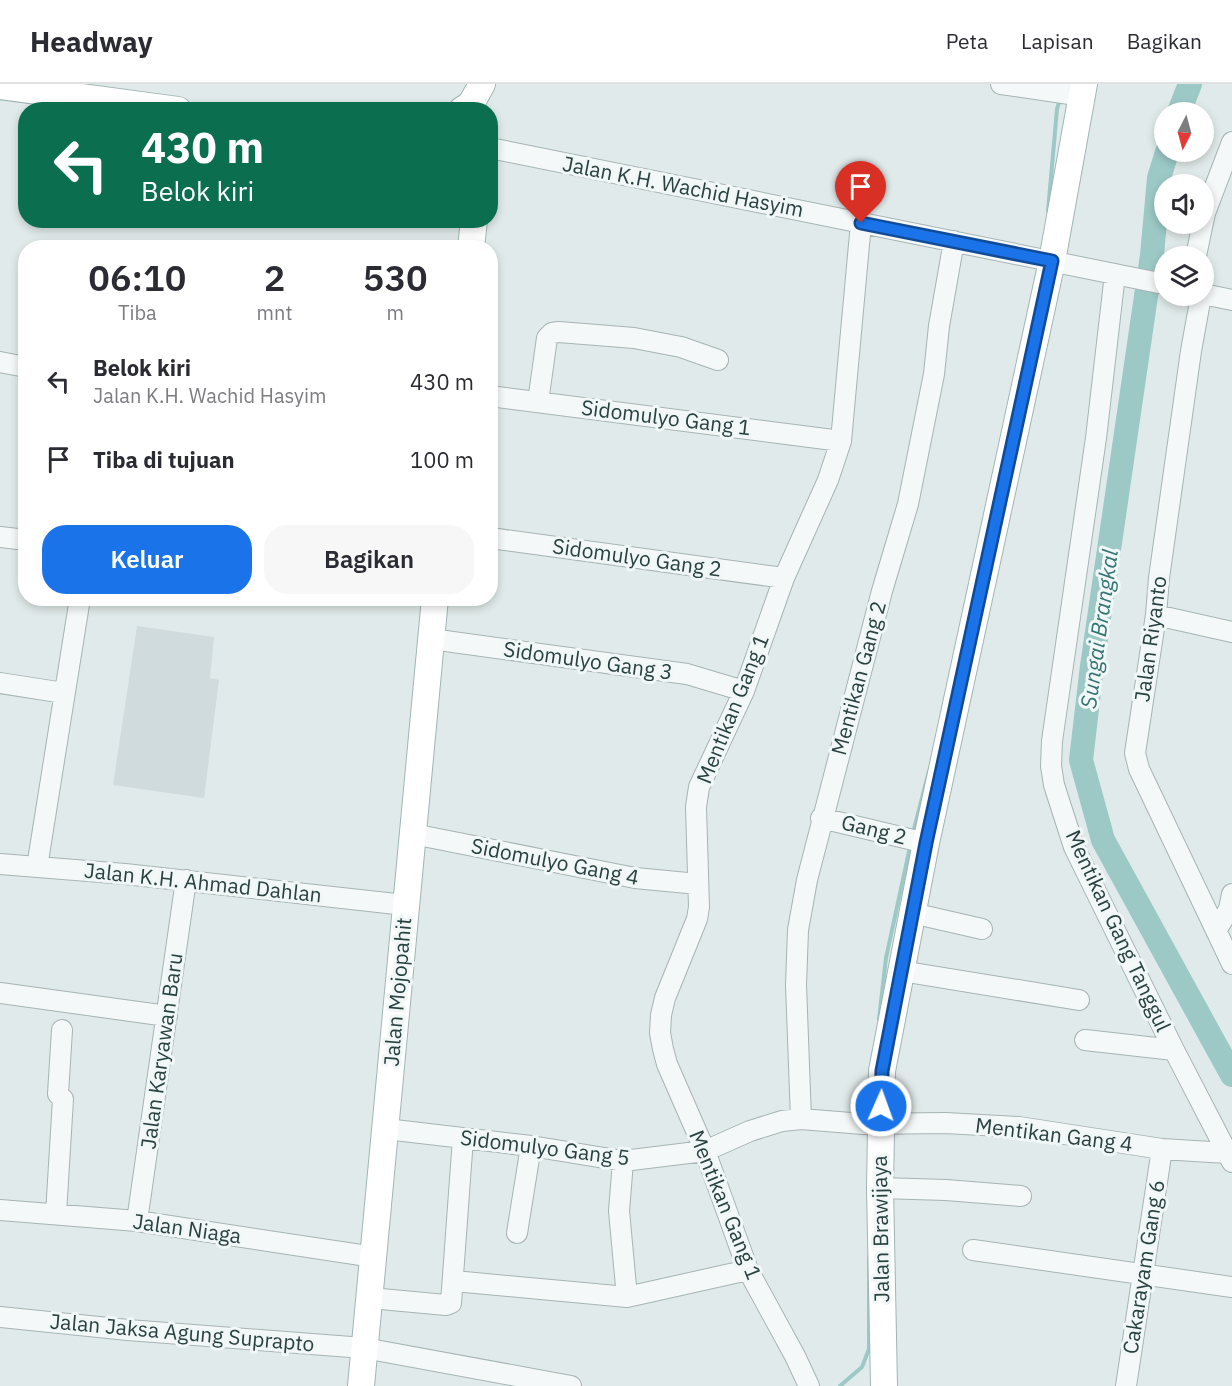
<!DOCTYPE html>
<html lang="id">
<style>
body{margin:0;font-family:"IBM Plex Sans",sans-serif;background:#f7f7f7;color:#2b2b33;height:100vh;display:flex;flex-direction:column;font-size:22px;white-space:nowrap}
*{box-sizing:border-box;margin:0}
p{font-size:20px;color:#7c7c81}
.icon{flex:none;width:33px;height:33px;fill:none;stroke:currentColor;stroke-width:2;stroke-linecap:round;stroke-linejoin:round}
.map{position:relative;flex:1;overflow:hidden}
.details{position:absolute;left:18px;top:156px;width:480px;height:366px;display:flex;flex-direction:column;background:#fff;border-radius:24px;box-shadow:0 3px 9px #0003}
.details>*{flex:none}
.guide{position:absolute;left:18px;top:18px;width:480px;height:126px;border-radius:24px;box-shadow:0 3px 9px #0003;background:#0b6e4f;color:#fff;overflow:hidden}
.needle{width:39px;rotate:186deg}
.fabs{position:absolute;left:1154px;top:18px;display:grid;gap:12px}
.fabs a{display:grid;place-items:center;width:60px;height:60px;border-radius:50%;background:#fff;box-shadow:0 3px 9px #0003;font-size:30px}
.pin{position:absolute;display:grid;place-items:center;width:51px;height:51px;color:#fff;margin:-62px -26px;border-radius:50% 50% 50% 0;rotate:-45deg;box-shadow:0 0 6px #0007}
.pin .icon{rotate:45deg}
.me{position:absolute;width:66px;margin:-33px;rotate:2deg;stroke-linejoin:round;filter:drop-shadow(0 0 4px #0008)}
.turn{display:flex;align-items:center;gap:21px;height:126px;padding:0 24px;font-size:27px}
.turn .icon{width:78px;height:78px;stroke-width:2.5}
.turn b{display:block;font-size:42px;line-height:51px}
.eta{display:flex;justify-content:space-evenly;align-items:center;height:102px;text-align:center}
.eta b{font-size:36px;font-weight:600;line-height:42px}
.action{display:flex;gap:12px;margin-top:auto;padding:12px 24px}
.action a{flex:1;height:69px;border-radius:24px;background:#1a73e8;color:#fff;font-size:24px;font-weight:600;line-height:69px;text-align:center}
.action a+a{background:#f7f7f7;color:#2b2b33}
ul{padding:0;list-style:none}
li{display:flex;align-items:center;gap:18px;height:78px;padding:0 24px}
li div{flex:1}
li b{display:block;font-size:22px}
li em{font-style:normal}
header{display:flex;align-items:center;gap:36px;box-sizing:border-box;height:84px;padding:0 30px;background:#fff;border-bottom:2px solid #e1e1e2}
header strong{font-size:28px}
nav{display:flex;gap:33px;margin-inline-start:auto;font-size:21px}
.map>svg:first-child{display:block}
.built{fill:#cfdbdc}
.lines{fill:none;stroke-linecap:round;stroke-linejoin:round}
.stream{stroke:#9cc9c6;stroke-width:4}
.river{stroke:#9cc9c6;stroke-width:24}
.minor-casing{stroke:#a6b4b4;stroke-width:22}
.major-casing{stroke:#a0b5b5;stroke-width:28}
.minor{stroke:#f4f8f8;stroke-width:20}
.major{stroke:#fff;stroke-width:26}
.route-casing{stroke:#114b97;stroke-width:15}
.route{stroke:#1a73e8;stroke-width:10}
.labels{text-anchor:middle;stroke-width:6;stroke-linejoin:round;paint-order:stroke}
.street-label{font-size:21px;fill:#294141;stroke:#f1f7f7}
.water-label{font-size:22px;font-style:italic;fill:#347572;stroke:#f1f7f7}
</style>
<header>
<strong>Headway</strong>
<nav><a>Peta</a><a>Lapisan</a><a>Bagikan</a></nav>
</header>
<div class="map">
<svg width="1232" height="1302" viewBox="0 0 1232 1302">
<rect width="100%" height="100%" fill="#e1eaea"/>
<path class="built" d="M137,542L214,553L210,594L219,596L204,714L113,701Z"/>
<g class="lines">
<path class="stream" d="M1048,127L1057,25L1060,15
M913,749L929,687
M879,935L886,874L910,763
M840,1302L862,1283L869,1265V1173"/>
<path class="river" d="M1179,28L1190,0
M1167,68L1159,94L1152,171L1092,582L1081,676L1103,756L1232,991"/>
<g class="minor-casing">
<path id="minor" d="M1001,0L1083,12
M490,64L1164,200
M1196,172L1205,129L1232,58
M1115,190L1096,354L1052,657L1051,682L1054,701L1074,763L1174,966L1232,1078
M1203,210L1232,216
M1201,212L1191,267L1159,494L1156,531L1135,669L1139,685L1232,880
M0,278L26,283
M490,312L841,357
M538,318L547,254L552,249L559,248L634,254L681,263L718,276
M0,453L26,456
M490,454L784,494
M1156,531L1232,548
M431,555L687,590L744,607
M0,599L64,609
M821,734L926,759
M413,750L635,794L698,800
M0,780L125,790L405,821
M37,783L80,514
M912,829L982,845
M1216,847L1229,825L1232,810
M901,887L1079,916
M0,909L167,932
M1085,956L1174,966
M801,1035L796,901L798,846L807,796L882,507L908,420L934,290L939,242L954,157
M386,1045L531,1062L623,1077L705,1067L750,1047L782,1037L801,1035L863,1040L945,1039L1019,1043L1162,1065L1227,1069
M623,1077L619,1127L627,1213
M880,1104L946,1106L1021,1112
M0,1126L137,1137L374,1173
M56,1130L63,1015L58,1010L62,946
M137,1137L186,796
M517,1149L531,1062
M973,1166L1232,1203
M454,1197L627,1213L748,1186
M370,1214L446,1221L451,1219L463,1054
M0,1233L128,1246L364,1264L571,1302
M809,1302L795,1272L748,1186L705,1067L667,980L663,965L660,949L661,931L665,914L697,835L699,823L696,723L699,703L744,607L784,494L828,396L841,357L861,139
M1126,1302L1162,1065"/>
</g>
<g class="major-casing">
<path id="major" d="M0,2L178,26
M462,26L471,20L482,0
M471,164L474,136
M361,1302L435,514
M884,1302L880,1104L882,987L926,759L1052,177L1084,0"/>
</g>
<use href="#minor" class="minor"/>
<use href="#major" class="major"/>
</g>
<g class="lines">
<g class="route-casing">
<path id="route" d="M861,139L1052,177L926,759L882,987L881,1022"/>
</g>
<use href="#route" class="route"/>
</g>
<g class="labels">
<g class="street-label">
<text transform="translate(683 103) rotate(11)" y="7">Jalan K.H. Wachid Hasyim</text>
<text transform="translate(666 334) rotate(7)" y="7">Sidomulyo Gang 1</text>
<text transform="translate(637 474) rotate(8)" y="7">Sidomulyo Gang 2</text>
<text transform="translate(1151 555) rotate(-82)" y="7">Jalan Riyanto</text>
<text transform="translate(588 577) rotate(8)" y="7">Sidomulyo Gang 3</text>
<text transform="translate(859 594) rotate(-75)" y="7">Mentikan Gang 2</text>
<text transform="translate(733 625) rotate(-68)" y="7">Mentikan Gang 1</text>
<text transform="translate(874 746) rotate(14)" y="7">Gang 2</text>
<text transform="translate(555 778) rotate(11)" y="7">Sidomulyo Gang 4</text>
<text transform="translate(203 799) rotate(6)" y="7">Jalan K.H. Ahmad Dahlan</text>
<text transform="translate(1118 847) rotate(65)" y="7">Mentikan Gang Tanggul</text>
<text transform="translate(398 908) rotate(-85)" y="7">Jalan Mojopahit</text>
<text transform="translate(162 967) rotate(-82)" y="7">Jalan Karyawan Baru</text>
<text transform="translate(1054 1051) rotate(7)" y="7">Mentikan Gang 4</text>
<text transform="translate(545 1064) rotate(7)" y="7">Sidomulyo Gang 5</text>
<text transform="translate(725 1121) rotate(68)" y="7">Mentikan Gang 1</text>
<text transform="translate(187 1145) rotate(8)" y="7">Jalan Niaga</text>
<text transform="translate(881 1145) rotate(-91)" y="7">Jalan Brawijaya</text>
<text transform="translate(1144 1183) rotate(-81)" y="7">Cakarayam Gang 6</text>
<text transform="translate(182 1249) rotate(5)" y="7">Jalan Jaksa Agung Suprapto</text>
</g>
<g class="water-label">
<text transform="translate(1099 545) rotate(-82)" y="8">Sungai Brangkal</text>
</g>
</g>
</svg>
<div class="fabs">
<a><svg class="needle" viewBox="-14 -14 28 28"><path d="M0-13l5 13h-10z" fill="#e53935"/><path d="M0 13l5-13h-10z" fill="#7c7c81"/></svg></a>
<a><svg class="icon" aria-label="sound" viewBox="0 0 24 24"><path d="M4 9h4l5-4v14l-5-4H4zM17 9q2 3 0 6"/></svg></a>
<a><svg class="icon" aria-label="layers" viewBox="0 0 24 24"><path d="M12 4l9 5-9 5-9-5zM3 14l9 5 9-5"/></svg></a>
</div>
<div class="pin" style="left:861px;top:139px;background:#d93025"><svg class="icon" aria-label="arrive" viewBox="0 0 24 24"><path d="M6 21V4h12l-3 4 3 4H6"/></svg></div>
<svg class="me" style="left:881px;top:1022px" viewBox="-20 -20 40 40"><circle r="17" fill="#1a73e8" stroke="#fff" stroke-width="3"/><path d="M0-11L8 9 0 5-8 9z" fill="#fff"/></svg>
<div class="guide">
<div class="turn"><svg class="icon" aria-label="left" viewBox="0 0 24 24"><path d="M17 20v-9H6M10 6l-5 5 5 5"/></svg><div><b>430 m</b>Belok kiri</div></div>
</div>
<section class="details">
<div class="eta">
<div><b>06:10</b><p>Tiba</p></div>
<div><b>2</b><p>mnt</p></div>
<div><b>530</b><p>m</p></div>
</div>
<ul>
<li><svg class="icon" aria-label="left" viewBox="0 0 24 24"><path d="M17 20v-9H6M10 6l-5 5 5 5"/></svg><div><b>Belok kiri</b><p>Jalan K.H. Wachid Hasyim</p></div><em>430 m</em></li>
<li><svg class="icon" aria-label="arrive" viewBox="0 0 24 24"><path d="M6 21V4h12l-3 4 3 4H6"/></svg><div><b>Tiba di tujuan</b></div><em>100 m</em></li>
</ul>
<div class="action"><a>Keluar</a><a>Bagikan</a></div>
</section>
</div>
